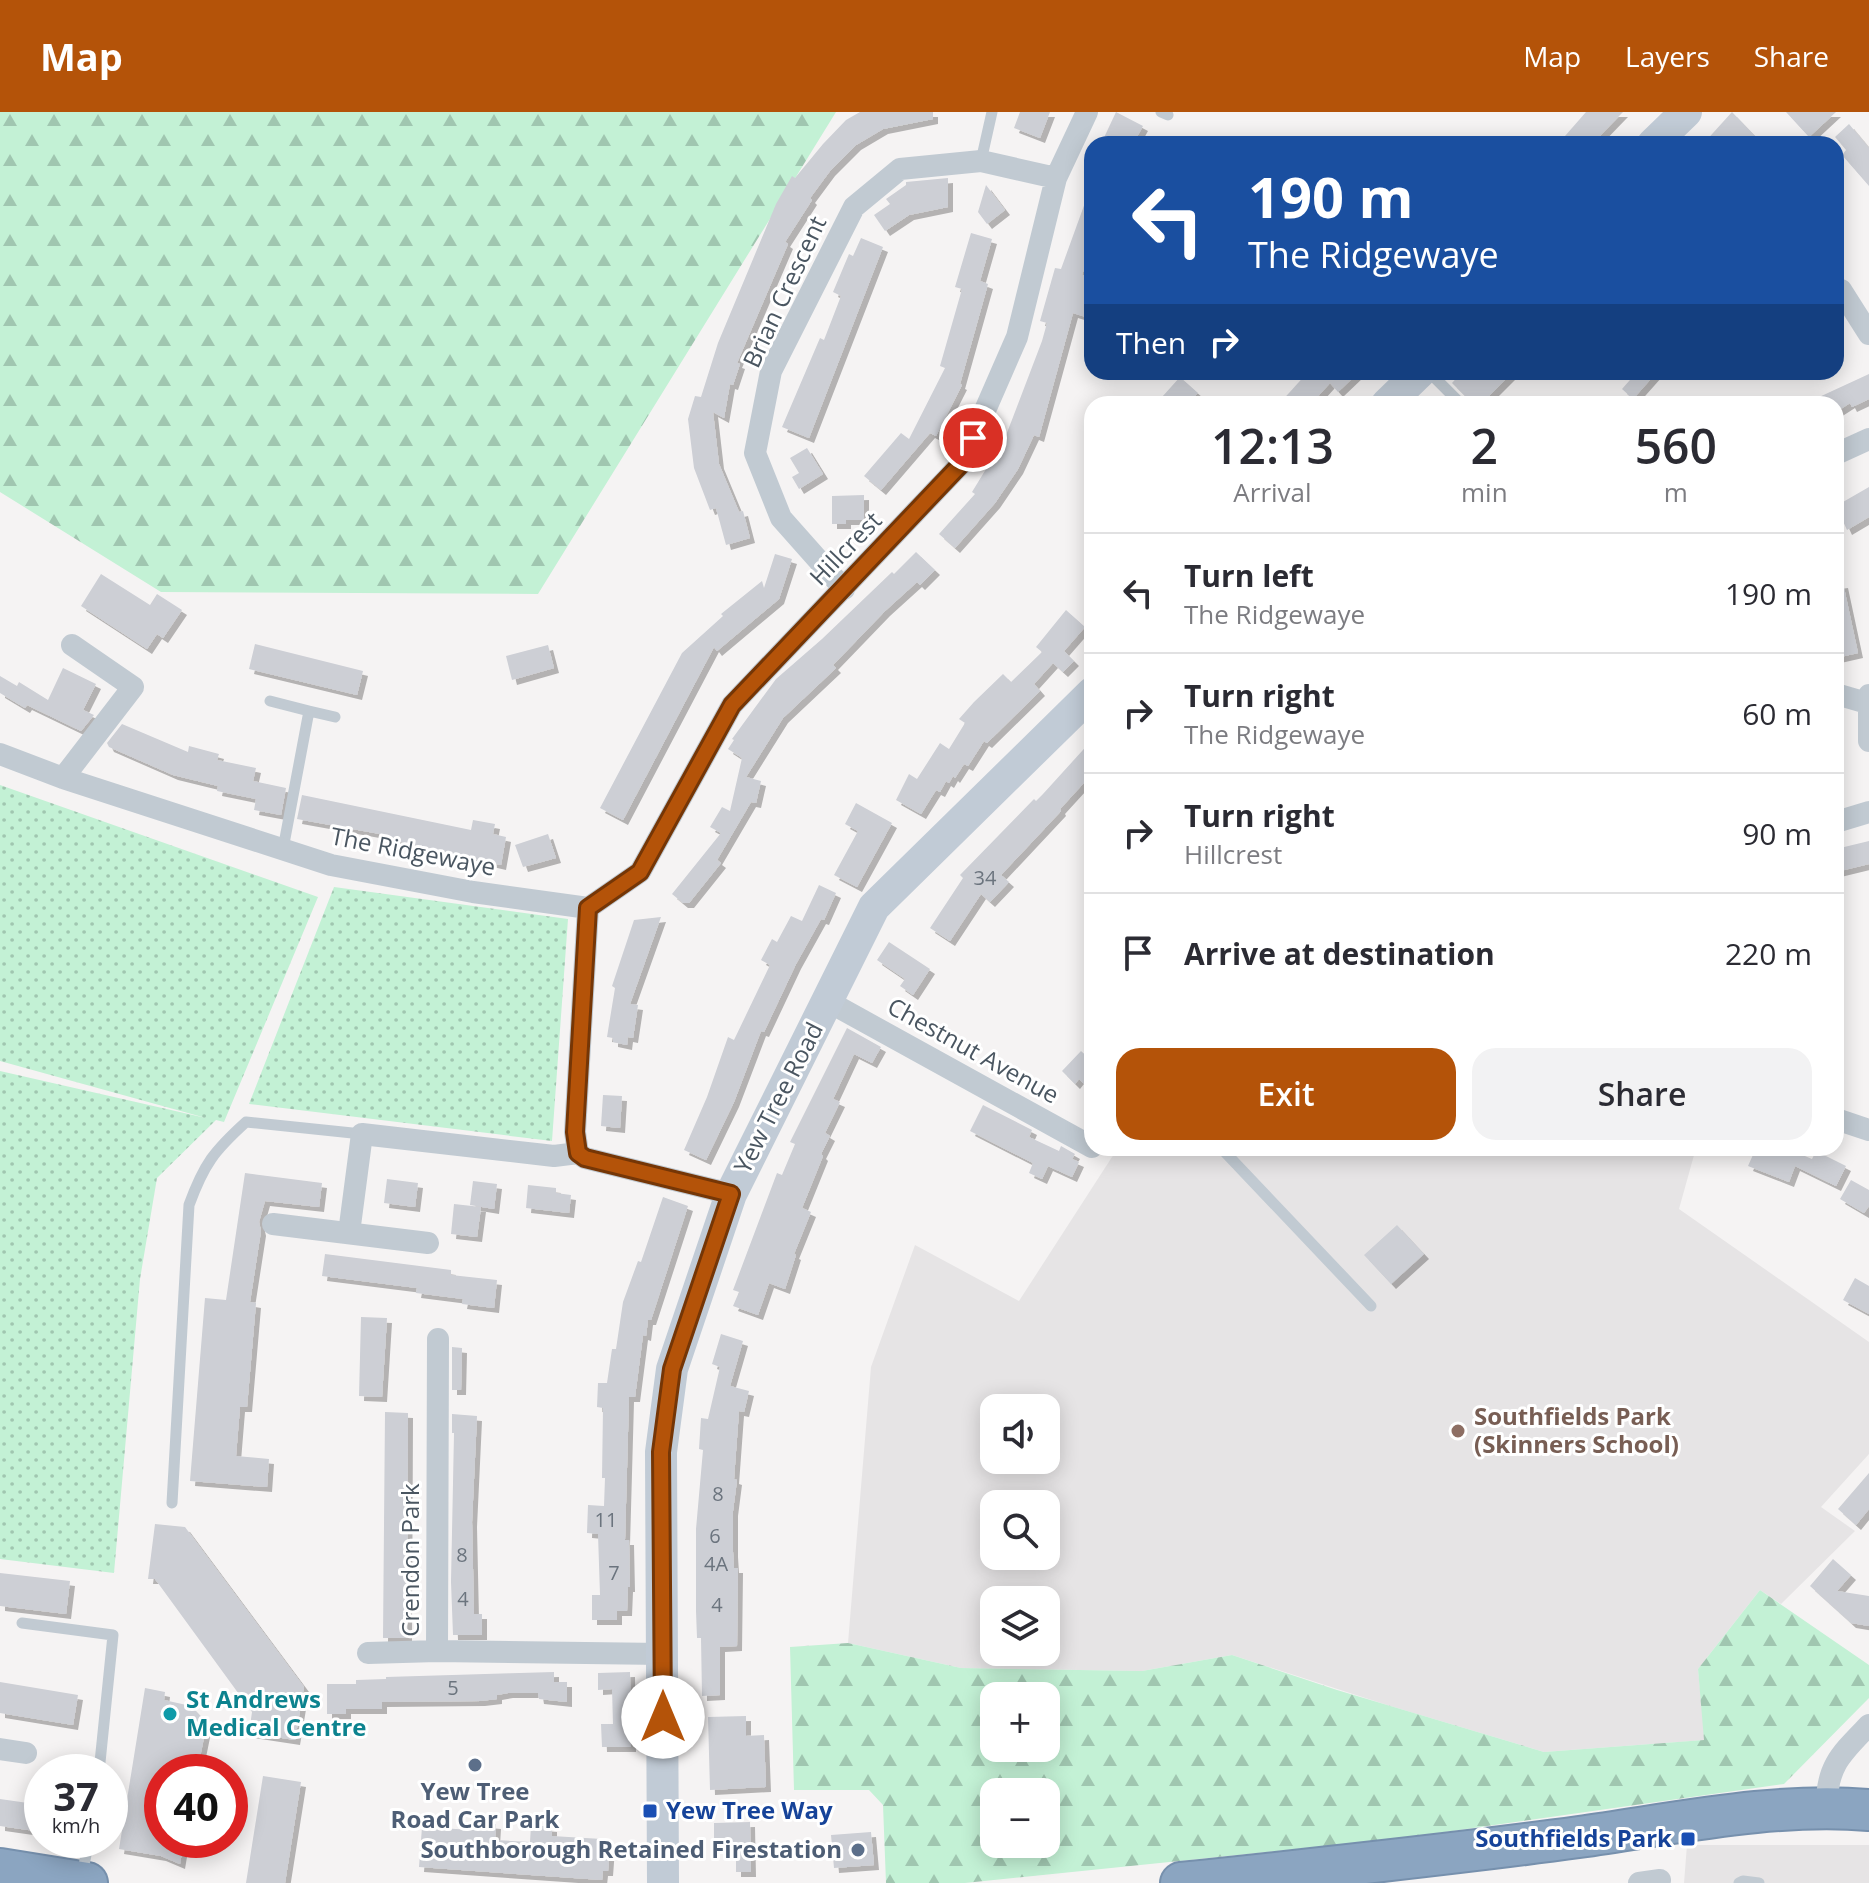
<!DOCTYPE html>
<meta charset="utf-8">
<style>
body{margin:0;font-family:"Open Sans",sans-serif;background:#f2f2f3;color:#2b2b33;height:100vh;display:flex;flex-direction:column;font-size:30px;white-space:nowrap}
*{box-sizing:border-box;margin:0}
p{font-size:26px;color:#7c7c81}
.icon{flex:none;width:44px;height:44px;fill:none;stroke:currentColor;stroke-width:2;stroke-linecap:round;stroke-linejoin:round}
.map{position:relative;flex:1;overflow:hidden}
.sheet{position:absolute;left:1084px;top:284px;width:760px;height:760px;display:flex;flex-direction:column;background:#fff;border-radius:24px;box-shadow:0 4px 20px #0003}
.sheet>*{flex:none}
.guide{position:absolute;left:1084px;top:24px;width:760px;height:244px;border-radius:24px;box-shadow:0 4px 20px #0003;background:#1a4fa0;color:#fff;overflow:hidden}
.fabs{position:absolute;left:980px;top:1282px;display:grid;gap:16px}
.fabs a{display:grid;place-items:center;width:80px;height:80px;border-radius:16px;background:#fff;box-shadow:0 4px 20px #0003;font-size:40px}
.speed{position:absolute;left:24px;top:1642px;display:flex;gap:16px;font-size:40px;font-weight:700;text-align:center}
.speed>*{display:grid;place-content:center;width:104px;height:104px;border-radius:50%;background:#fff;box-shadow:0 4px 20px #0003;line-height:1}
.speed small{font-size:20px;font-weight:400}
.speed .limit{border:12px solid #d22;background:#fff;color:#111}
.pin{position:absolute;display:grid;place-items:center;width:68px;height:68px;color:#fff;margin:-34px;border:4px solid #fff;border-radius:50%;box-shadow:0 2px 8px #0007}
.me{position:absolute;width:88px;margin:-44px;rotate:0deg;stroke-linejoin:round;filter:drop-shadow(0 0 6px #0008)}
.turn{display:flex;align-items:center;gap:28px;height:168px;padding:0 32px;font-size:36px}
.turn .icon{width:104px;height:104px;stroke-width:2.5}
.turn b{display:block;font-size:56px;line-height:68px}
.then{display:flex;align-items:center;height:76px;padding:0 32px;background:#0003;gap:16px;font-size:30px}
.eta{display:flex;justify-content:space-evenly;align-items:center;height:136px;text-align:center}
.eta b{font-size:48px;font-weight:600;line-height:56px}
.action{display:flex;gap:16px;margin-top:auto;padding:16px 32px}
.action a{flex:1;height:92px;border-radius:24px;background:#b45309;color:#fff;font-size:32px;font-weight:600;line-height:92px;text-align:center}
.action a+a{background:#f2f2f3;color:#2b2b33}
ul{padding:0;list-style:none}
li{display:flex;align-items:center;gap:24px;height:120px;padding:0 32px;border-top:2px solid #e1e1e2}
li div{flex:1}
li b{display:block;font-size:30px}
li em{font-style:normal}
header{display:flex;align-items:center;gap:48px;box-sizing:border-box;height:112px;padding:0 40px;background:#b45309;color:#fff}
header strong{font-size:38px}
nav{display:flex;gap:44px;margin-inline-start:auto;font-size:28px}
.map>svg:first-child{display:block}
.education{fill:#e6e4e5;fill-rule:evenodd}
.green{fill:url(#green-dots)}
.forest{fill:url(#forest-firs);fill-rule:evenodd}
.building{fill:#cdcfd5;filter:url(#shadow)}
.lines{fill:none;stroke-linecap:round;stroke-linejoin:round}
.highway-casing{stroke:#7690ad;stroke-width:44}
.lane{stroke:#c1cad2;stroke-width:11}
.street{stroke:#c1cad2;stroke-width:22}
.secondary{stroke:#c1cbd6;stroke-width:32}
.highway{stroke:#8ba5c1;stroke-width:40}
.route-casing{stroke:#753606;stroke-width:20}
.route{stroke:#b45309;stroke-width:14}
.education-dot{fill:#8d6e63;stroke:#fff;stroke-width:3}
.culture-dot{fill:#0f9aa8;stroke:#fff;stroke-width:3}
.service-dot{fill:#5c6f8a;stroke:#fff;stroke-width:3}
.transit-dot{fill:#1a4fb4;stroke:#fff;stroke-width:3}
.labels{text-anchor:middle;stroke-width:6;stroke-linejoin:round;paint-order:stroke}
.number-label{font-size:20px;fill:#6b747e}
.street-label{font-size:24px;fill:#4a5661;stroke:#fff}
.education-label{font-size:24px;font-weight:bold;fill:#785e54;stroke:#fff;text-anchor:start}
.culture-label{font-size:24px;font-weight:bold;fill:#0d838f;stroke:#fff;text-anchor:start}
.service-label{font-size:24px;font-weight:bold;fill:#4e5e75;stroke:#fff}
.transit-label{font-size:24px;font-weight:bold;fill:#164399;stroke:#fff;text-anchor:start}
</style>
<header>
<strong>Map</strong>
<nav><a>Map</a><a>Layers</a><a>Share</a></nav>
</header>
<div class="map">
<svg width="1869" height="1771" viewBox="0 0 1869 1771">
<defs>
<pattern id="green-dots" width="8" height="8" patternUnits="userSpaceOnUse" patternTransform="scale(2)"><rect width="8" height="8" fill="#c3f1d5"/><path d="M2 2h.1M6 6h.1" fill="none" stroke="#a0c6b0" stroke-width="1.8" stroke-linecap="round"/></pattern>
<pattern id="forest-firs" width="22" height="20" patternUnits="userSpaceOnUse" patternTransform="scale(2)"><rect width="22" height="20" fill="#c3f1d5"/><path d="M5 1l3.5 6h-7zM16 11l3.5 6h-7z" fill="#a0c6b0"/></pattern>
<filter id="shadow"><feDropShadow dx="5" dy="5" stdDeviation="0" flood-color="#0004"/></filter>
</defs>
<rect width="100%" height="100%" fill="#f5f3f3"/>
<path class="education" d="M1120,1036H1696L1679,1097L1869,1230V1342L1821,1395L1855,1419L1781,1492L1760,1478L1698,1557L1705,1628L1544,1640L1387,1593L1232,1543L1142,1559L961,1556L848,1531L871,1255L915,1133L1019,1189L1112,1045ZM994,1296H1046V1348H994ZM994,1392H1046V1444H994ZM994,1488H1046V1540H994Z
M1687,1733H1869V1771H1684Z"/>
<path class="green" d="M0,673L318,785L224,1010L216,1008L157,1066L140,1167L114,1461L0,1447V959L206,1006L0,949Z
M334,775L568,807L552,1029L249,992Z"/>
<path class="forest" d="M0,0H836L538,482L161,480L0,380Z
M1760,1478L1869,1553V1586L1784,1672L1403,1726L965,1771H886L883,1693L869,1678H794L790,1535L848,1531L961,1556L1142,1559L1232,1543L1337,1578L1544,1640L1704,1628L1698,1557ZM994,1584H1046V1636H994ZM994,1680H1046V1732H994Z"/>
<path class="building" d="M860,0H933V7L883,17L856,33L830,59L810,86L812,88L785,130L788,132L737,251L740,252L733,273L730,272L724,306L713,300L719,352L739,400L743,399L750,426L726,433L716,396L710,398L694,356L688,307L695,284L701,285L718,231L776,92L792,64L795,66L823,32L846,8Z
M1020,0H1050L1040,26L1014,16Z
M1116,0L1143,14L1133,32H1101Z
M1586,0H1623L1592,32H1558Z
M1732,0L1756,25L1749,32H1703Z
M1786,0H1836L1809,25Z
M1849,12L1869,36V74L1842,43L1846,38L1835,25Z
M948,66V95L909,103L885,119L874,103L890,92L886,87L906,73V70Z
M986,73L1005,98L987,112L978,100Z
M1090,77L1092,133L1082,163L1092,166V184L1086,205L1073,201L1039,325L1034,323L1018,357L995,391L955,436L939,422L975,382L972,380L1005,326L1042,229L1047,211L1040,209L1055,156L1061,157Z
M971,121L992,127L980,169L988,172L960,272L962,273L936,324L930,321L881,378L864,364L901,321L909,327L945,256L940,254L962,177L955,175Z
M861,126L883,135L809,326L782,315L820,226L824,228L841,184L833,180L849,142L853,144Z
M1308,260H1359L1338,280L1330,271L1311,292H1279Z
M1462,260H1513L1481,292H1469L1467,286L1452,271Z
M1637,260H1657L1633,287L1622,277Z
M1869,262V287L1852,295L1850,291L1836,300V292H1804Z
M1180,265L1198,281L1187,292H1170L1162,285Z
M807,336L823,362L799,377L792,365L799,361L790,346Z
M1869,375V405L1847,418L1836,394Z
M864,383V408H846V412H832V384Z
M916,440L935,458L920,473L917,470L885,499L833,553L836,556L783,606L746,665L761,669L756,691L751,690L717,748L721,751L689,791H683L672,782L721,721L710,715L722,695L730,699L742,646L728,637L734,628L732,627L776,567L822,527L892,460L894,462Z
M775,442L792,447L779,487L717,539L714,535L623,708L600,696L682,541L723,504L721,502L762,469L764,476Z
M101,462L150,493L157,482L182,498L163,526L157,522L147,537L81,494Z
M1843,471L1858,541L1836,546V472Z
M1066,498L1085,515L1064,539L1074,549L1063,560L1053,551L1034,572L1040,579L987,631L984,629L968,654L964,652L955,666L953,664L949,671L946,669L940,680L936,678L921,702L896,688L909,662L917,667L940,631L949,637L965,611L959,607L974,590L1003,562L1011,570L1042,540L1036,535Z
M255,532L363,559L357,583L249,557Z
M548,533L554,556L512,568L506,544Z
M63,556L96,572L83,598L94,603L81,619L27,593L25,596L0,581V564L17,574L19,570L48,588Z
M122,612L188,640L189,634L219,642L217,648L256,656L253,669L286,676L281,703L254,698L256,687L217,679L218,674L173,663L109,635L107,631Z
M1092,628V662L1060,697L1061,699L1001,763L1009,770L990,790L981,782L950,829L930,816L963,766L960,763L1034,687L1036,689L1043,682Z
M302,683L471,718L473,708L495,712L493,722L506,725L501,753L379,725L380,722L297,707Z
M856,691L892,711L857,775L834,763L858,719L845,712Z
M548,722L556,746L523,755L515,733Z
M1869,729V752L1836,760V737Z
M819,773L836,781L824,808L821,807L796,852L764,920L761,919L734,990L706,1048L684,1038L707,985L728,925L734,928L770,853L761,848L772,827L777,830L791,804L802,809Z
M661,805L630,892L638,893L633,926L628,925L627,933L613,930V926L607,925L615,876L612,874L634,808Z
M889,830L930,857L913,883L900,874L905,867L877,848Z
M847,916L881,935L872,951L854,942L833,987L840,990L825,1021L830,1024L821,1042L823,1044L802,1096L811,1100L794,1142L796,1143L785,1177L769,1171L758,1203L733,1194L739,1180L733,1178L777,1061L782,1063L795,1032L790,1030Z
M1081,939L1092,949V980L1079,967L1075,972L1062,959Z
M603,983L622,984L620,1016L601,1014Z
M983,993L1032,1018L1029,1025L1059,1039L1061,1034L1075,1042L1072,1047L1079,1050L1072,1065L1048,1054L1042,1067L1029,1061L1033,1051L970,1019Z
M1756,1036H1786L1812,1047L1816,1039L1846,1054L1836,1074L1795,1054L1789,1070L1748,1054Z
M245,1061L322,1071L319,1095L265,1089L259,1110L261,1119L250,1190L256,1191L247,1295H240L236,1344L269,1347L267,1375L190,1369L205,1186L226,1188Z
M387,1067L418,1071L415,1095L384,1091Z
M1851,1068L1869,1078V1094L1864,1101L1840,1087Z
M473,1069L497,1072L494,1097L470,1093Z
M528,1073L556,1076V1081L571,1083L569,1101L526,1096Z
M663,1085L688,1094L651,1208H648L646,1224L643,1223L635,1285H629L625,1428H629L630,1475H628L627,1499H617V1508H592V1483H600L598,1422L587,1421L588,1393L604,1394L605,1366H602L603,1296L597,1295L598,1271H607L612,1237H616L623,1190L638,1149L641,1150Z
M454,1092L481,1095L477,1125L451,1122Z
M1397,1113L1424,1142L1391,1172L1364,1143Z
M325,1142L451,1158V1163L497,1168L494,1196L462,1192L463,1187L416,1181L417,1176L322,1164Z
M1855,1166L1869,1174V1202L1843,1188Z
M361,1205L387,1206L382,1285L359,1284Z
M721,1222L743,1229L730,1274L749,1279L744,1300L739,1299L734,1367L737,1368L733,1399V1440L734,1456H738L737,1534L720,1535V1583L702,1584L701,1526H697L696,1499V1417L703,1338L699,1337L701,1306L708,1307L720,1255L712,1252Z
M452,1235L462,1236L461,1278H452Z
M385,1300L408,1301L407,1526H383Z
M452,1302L477,1304L472,1410L474,1502H482V1523H453L451,1470L454,1321H452Z
M1869,1361V1397L1856,1413L1838,1397Z
M155,1412L185,1415L304,1575L295,1628L249,1621L252,1600L155,1467H148Z
M1833,1447L1851,1463L1837,1479L1869,1484V1514L1851,1511L1810,1474Z
M0,1461L70,1469L66,1502L0,1494Z
M554,1560V1570H567V1590L539,1587L538,1581H508L497,1583V1587L480,1589L382,1590V1597H346V1602H327V1572H356V1568L386,1567V1565Z
M630,1560L631,1635H602L601,1612H613L612,1577L598,1578V1561Z
M0,1570L78,1583L73,1613L0,1601Z
M145,1576L165,1580L164,1588L191,1594L207,1611L197,1660H162V1728H184L180,1752L161,1744L119,1737Z
M746,1604V1624L764,1623L766,1675L710,1678L708,1605Z
M263,1664L301,1670L285,1771H246Z
M0,1687L42,1693V1720L0,1714Z
M474,1710L496,1712L495,1728L530,1730L531,1713L552,1715V1724L602,1727V1731L610,1732L608,1759H603L602,1768L419,1755L422,1715L473,1718Z
M750,1710L751,1760H736V1734H714V1711Z
M871,1720L874,1753L834,1756L831,1723Z"/>
<g class="lines">
<g class="highway-casing">
<path id="highway" d="M0,1757L87,1771
M1181,1771C1314,1757 1447,1743 1579,1725C1674,1712 1773,1690 1869,1698"/>
</g>
<path class="lane" d="M1161,0L1168,3
M981,49L992,0
M1429,260L1461,292
M270,589L309,599L283,737
M309,599L335,605
M1221,1036L1371,1194
M172,1391L189,1093C204,1052 214,1039 246,1010L362,1022
M22,1511L113,1523L99,1660
M82,1763L89,1728
M1739,1771L1743,1769L1759,1771"/>
<path class="street" d="M1841,178L1869,222
M1836,342L1869,327
M844,477L781,406L755,341L771,259L854,95L900,57L981,49L1056,66
M1836,582L1867,591
M1869,583V629
M0,642L63,666L331,753L473,780L588,796L575,1020L578,1041L585,1046L731,1082
M63,666L133,575L72,533
M1836,710L1869,700
M588,796L640,760L732,593L962,351L1017,225L1056,66L1087,0
M829,890L1092,1035
M1836,1007L1869,1018
M273,1112L428,1131
M349,1121L362,1022L554,1044L578,1041
M438,1227L437,1539L663,1542
M368,1541L437,1539
M0,1637L26,1641
M1827,1695C1826,1654 1842,1641 1869,1613
M1639,1771L1660,1768"/>
<path class="secondary" d="M1653,32L1686,0
M1387,292L1420,260
M663,1771L661,1340L672,1257L731,1082L874,795L1092,581"/>
<use href="#highway" class="highway"/>
</g>
<g class="lines">
<g class="route-casing">
<path id="route" d="M663,1605L661,1340L672,1257L731,1082L585,1046L578,1041L575,1020L588,796L640,760L732,593L962,351L973,326"/>
</g>
<use href="#route" class="route"/>
</g>
<circle class="education-dot" cx="1458" cy="1319" r="8"/>
<circle class="culture-dot" cx="170" cy="1602" r="8"/>
<g class="service-dot">
<circle cx="475" cy="1653" r="8"/>
<circle cx="858" cy="1738" r="8"/>
</g>
<g class="transit-dot">
<rect x="642" y="1691" width="16" height="16" rx="4"/>
<rect x="1680" y="1719" width="16" height="16" rx="4"/>
</g>
<g class="labels">
<g class="number-label">
<text x="985" y="773">34</text>
<text x="718" y="1389">8</text>
<text x="606" y="1415">11</text>
<text x="715" y="1431">6</text>
<text x="462" y="1450">8</text>
<text x="716" y="1459">4A</text>
<text x="614" y="1468">7</text>
<text x="463" y="1494">4</text>
<text x="717" y="1500">4</text>
<text x="453" y="1583">5</text>
</g>
<g class="street-label">
<text transform="translate(785 180) rotate(-65)" y="8">Brian Crescent</text>
<text transform="translate(846 437) rotate(-46)" y="8">Hillcrest</text>
<text transform="translate(413 740) rotate(11)" y="8">The Ridgewaye</text>
<text transform="translate(973 939) rotate(29)" y="8">Chestnut Avenue</text>
<text transform="translate(779 986) rotate(-63)" y="8">Yew Tree Road</text>
<text transform="translate(411 1448) rotate(-90)" y="8">Crendon Park</text>
</g>
<g class="education-label">
<text x="1474" y="1313">Southfields Park<tspan x="1474" dy="28">(Skinners School)</tspan></text>
</g>
<g class="culture-label">
<text x="186" y="1596">St Andrews<tspan x="186" dy="28">Medical Centre</tspan></text>
</g>
<g class="service-label">
<text x="475" y="1688">Yew Tree<tspan x="475" dy="28">Road Car Park</tspan></text>
<text x="842" y="1746" text-anchor="end">Southborough Retained Firestation</text>
</g>
<g class="transit-label">
<text x="666" y="1707">Yew Tree Way</text>
<text x="1672" y="1735" text-anchor="end">Southfields Park</text>
</g>
</g>
</svg>
<div class="fabs">
<a><svg class="icon" aria-label="sound" viewBox="0 0 24 24"><path d="M4 9h4l5-4v14l-5-4H4zM17 9q2 3 0 6"/></svg></a>
<a><svg class="icon" aria-label="search" viewBox="0 0 24 24"><circle cx="10" cy="10" r="6"/><path d="M15 15l6 6"/></svg></a>
<a><svg class="icon" aria-label="layers" viewBox="0 0 24 24"><path d="M12 4l9 5-9 5-9-5zM3 14l9 5 9-5"/></svg></a>
<a>+</a>
<a>−</a>
</div>
<div class="speed"><div>37<small>km/h</small></div><div class="limit">40</div></div>
<div class="pin" style="left:973px;top:326px;background:#d93025"><svg class="icon" aria-label="arrive" viewBox="0 0 24 24"><path d="M6 21V4h12l-3 4 3 4H6"/></svg></div>
<svg class="me" style="left:663px;top:1605px" viewBox="-20 -20 40 40"><circle r="19" fill="#fff"/><path d="M0-13L10 11 0 6-10 11z" fill="#b45309"/></svg>
<div class="guide">
<div class="turn"><svg class="icon" aria-label="left" viewBox="0 0 24 24"><path d="M17 20v-9H6M10 6l-5 5 5 5"/></svg><div><b>190 m</b>The Ridgewaye</div></div>
<div class="then">Then<svg class="icon" aria-label="right" viewBox="0 0 24 24"><path d="M7 20v-9h11M14 6l5 5-5 5"/></svg></div>
</div>
<section class="sheet">
<div class="eta">
<div><b>12:13</b><p>Arrival</p></div>
<div><b>2</b><p>min</p></div>
<div><b>560</b><p>m</p></div>
</div>
<ul>
<li><svg class="icon" aria-label="left" viewBox="0 0 24 24"><path d="M17 20v-9H6M10 6l-5 5 5 5"/></svg><div><b>Turn left</b><p>The Ridgewaye</p></div><em>190 m</em></li>
<li><svg class="icon" aria-label="right" viewBox="0 0 24 24"><path d="M7 20v-9h11M14 6l5 5-5 5"/></svg><div><b>Turn right</b><p>The Ridgewaye</p></div><em>60 m</em></li>
<li><svg class="icon" aria-label="right" viewBox="0 0 24 24"><path d="M7 20v-9h11M14 6l5 5-5 5"/></svg><div><b>Turn right</b><p>Hillcrest</p></div><em>90 m</em></li>
<li><svg class="icon" aria-label="arrive" viewBox="0 0 24 24"><path d="M6 21V4h12l-3 4 3 4H6"/></svg><div><b>Arrive at destination</b></div><em>220 m</em></li>
</ul>
<div class="action"><a>Exit</a><a>Share</a></div>
</section>
</div>
